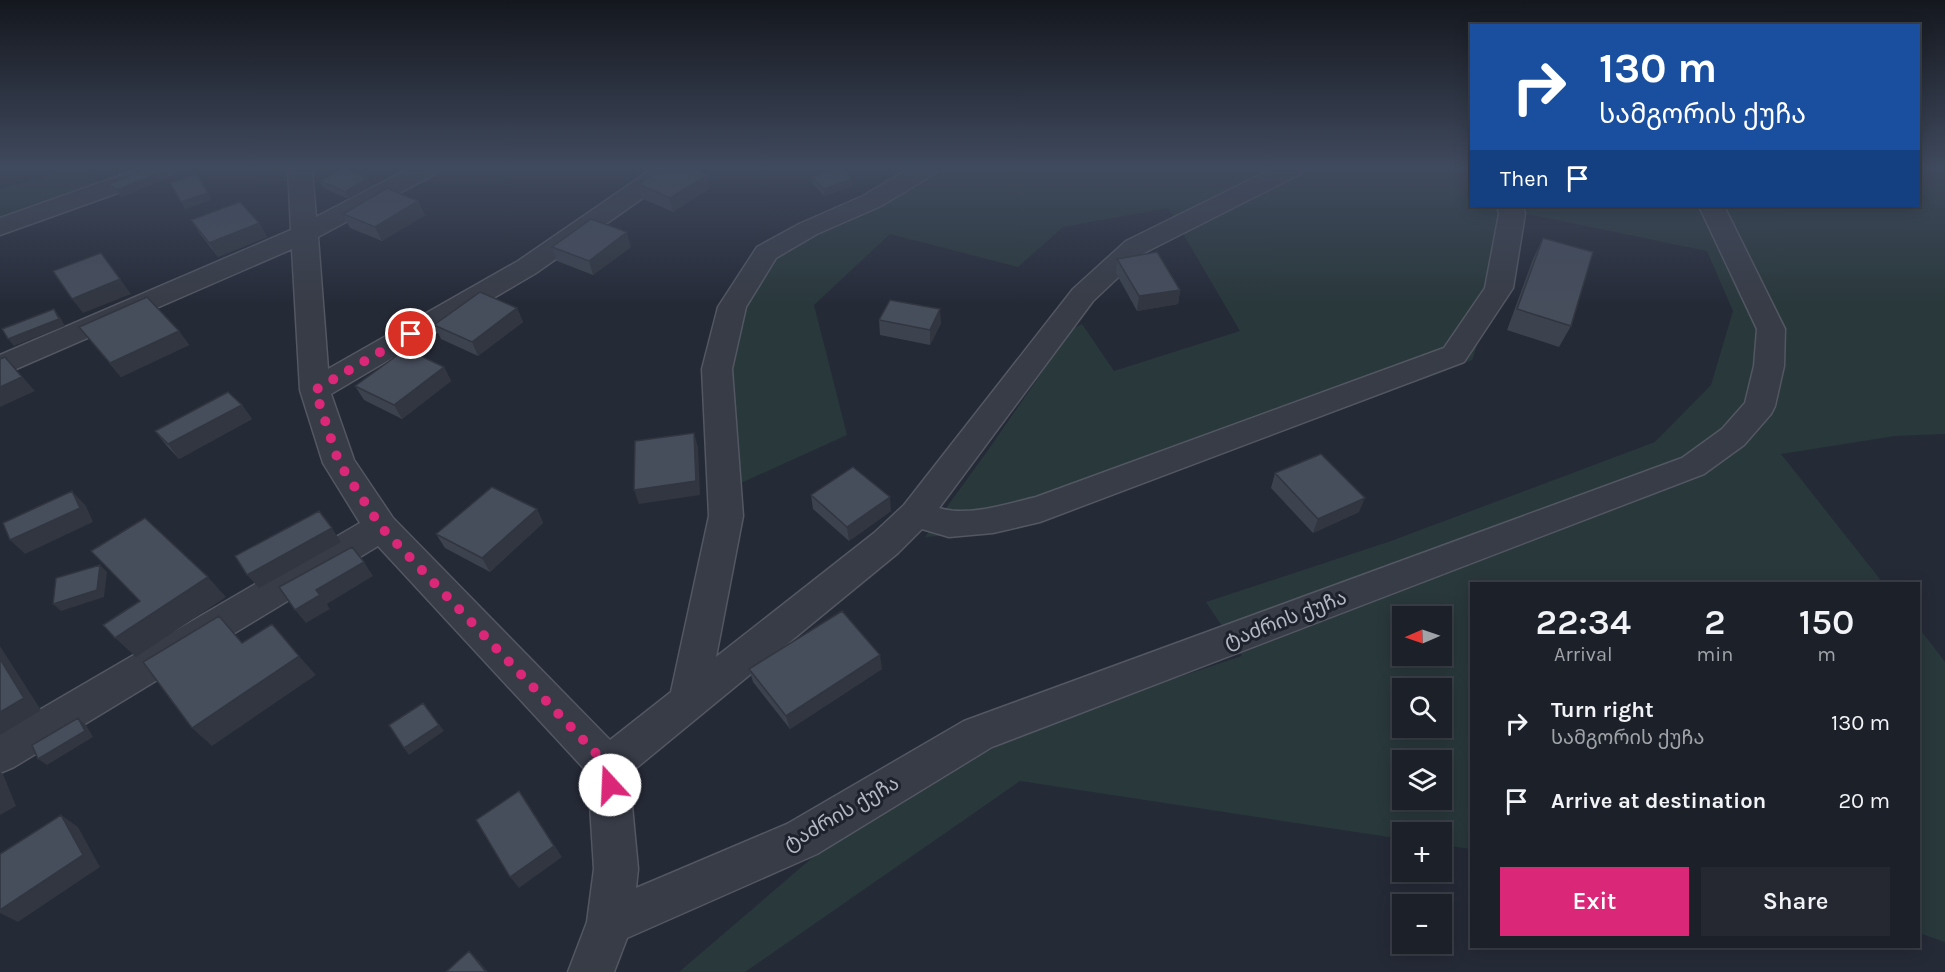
<!DOCTYPE html>
<meta charset="utf-8">
<style>
body{margin:0;font-family:Karla,"Noto Sans Georgian",sans-serif;background:#252831;color:#f1f3f6;height:100vh;display:flex;flex-direction:column;font-size:22px;white-space:nowrap}
*{box-sizing:border-box;margin:0}
p{font-size:20px;color:#a0a3a8}
.icon{flex:none;width:33px;height:33px;fill:none;stroke:currentColor;stroke-width:2;stroke-linecap:round;stroke-linejoin:round}
.map{position:relative;flex:1;overflow:hidden}
.drawer{position:absolute;left:1470px;top:582px;width:450px;height:366px;display:flex;flex-direction:column;background:#1c2029;border-radius:0px;box-shadow:0 3px 15px #0003,0 0 0 2px #3a3e46}
.drawer>*{flex:none}
.top-card{position:absolute;left:1470px;top:24px;width:450px;height:183px;border-radius:0px;box-shadow:0 3px 15px #0003,0 0 0 2px #3a3e46;background:#1a4fa0;color:#fff;overflow:hidden}
.needle{width:39px;rotate:268deg}
.buttons{position:absolute;left:1392px;top:606px;display:grid;gap:12px}
.buttons a{display:grid;place-items:center;width:60px;height:60px;border-radius:0px;background:#1c2029;box-shadow:0 3px 15px #0003,0 0 0 2px #3a3e46;font-size:30px}
.pin{position:absolute;display:grid;place-items:center;width:51px;height:51px;color:#fff;margin:-26px;border:3px solid #fff;border-radius:50%;box-shadow:0 2px 6px #0007}
.me{position:absolute;width:66px;margin:-33px;rotate:340deg;stroke-linejoin:round;filter:drop-shadow(0 0 4px #0008)}
.turn{display:flex;align-items:center;gap:21px;height:126px;padding:0 30px;font-size:27px}
.turn .icon{width:78px;height:78px;stroke-width:2.5}
.turn b{display:block;font-size:42px;line-height:51px}
.then{display:flex;align-items:center;height:57px;padding:0 30px;background:#0003;gap:12px;font-size:22px}
.eta{display:flex;justify-content:space-evenly;align-items:center;height:102px;text-align:center}
.eta b{font-size:36px;font-weight:600;line-height:42px}
.cta{display:flex;gap:12px;margin-top:auto;padding:12px 30px}
.cta a{flex:1;height:69px;border-radius:0px;background:#db2777;color:#fff;font-size:24px;font-weight:600;line-height:69px;text-align:center}
.cta a+a{background:#252831;color:#f1f3f6}
ul{padding:0;list-style:none}
li{display:flex;align-items:center;gap:18px;height:78px;padding:0 30px}
li div{flex:1}
li b{display:block;font-size:22px}
li em{font-style:normal}
.map>svg:first-child{display:block}
.green{fill:#29383b;fill-rule:evenodd}
.lines{fill:none;stroke-linecap:round;stroke-linejoin:round}
.minor-casing{stroke:#535762;stroke-width:3}
.minor{fill:#383c47;fill-rule:evenodd}
.wall{fill:#3c424e}
.shaded-wall{fill:#313640}
.building{fill:#464d5b;stroke:#313640;stroke-width:1.5}
.route{stroke:#db2777;stroke-width:10;stroke-dasharray:0 18}
.labels{text-anchor:middle;stroke-width:6;stroke-linejoin:round;paint-order:stroke}
.street-label{font-size:20px;fill:#b3b7c3;stroke:#1d222c}
</style>
<div class="map">
<svg width="1945" height="972" viewBox="0 0 1945 972">
<rect width="100%" height="100%" fill="#252a37"/>
<path class="green" d="M73,169H83L101,184L0,220V189Z
M936,169H1471L1472,206H1918L1919,169H1945V434L1895,436L1781,454L1883,583L1472,584L1471,849L1442,845V832H1402V839L1020,781L745,972H679L812,858L985,753L1038,724L1242,656L1206,602L1391,541L1655,442L1711,385L1733,311L1707,251L1523,213L1511,293L1479,339L1472,360L1028,524L965,534L925,537L986,453L1072,329L1082,324L1114,371L1240,331L1168,208L1063,227L1018,267L890,234L814,305L847,435L741,483L731,370L744,313L760,275L787,248ZM1402,616H1442V656H1402ZM1402,688H1442V728H1402ZM1402,760H1442V800H1402Z
M1919,628L1945,662V942L1919,933Z"/>
<g class="lines">
<g class="minor-casing">
<path id="minor" d="M139,169H174L171,174L0,235V218Z
M288,169H312L316,217L408,169H438L435,174L318,237L328,369L518,261L652,169H680L677,174L536,273L331,394L354,460L393,518L610,740L671,692L709,516L702,369L718,307L757,247L799,224L863,196L908,169H937L934,174L881,206L817,234L776,258L746,307L732,369L743,516L716,657L874,533L904,505L1073,289L1126,241L1272,169H1303L1300,174L1144,253L1093,301L939,508C969,517 1006,504 1036,497L1444,348L1485,288L1499,214L1497,206H1523L1525,214L1513,288L1464,362L1040,522L993,533L949,537L922,529L898,553L629,774L638,869L636,888L787,824L964,721L1682,458L1722,429L1745,403L1754,366L1757,329L1699,206H1724L1785,329L1784,366L1775,406L1771,414L1744,445L1704,474L992,747L817,854L627,938L614,972H568L587,922L594,869L588,773L378,546L14,767L0,773V733L360,523L323,463L300,390L292,249L0,376V355L291,230Z"/>
</g>
<use href="#minor" class="minor"/>
</g>
<path class="wall" d="M165,170L169,177L122,197L114,191L109,184Z
M812,177L852,186L824,196L813,184Z
M320,181L372,185L349,199L323,188Z
M638,184L710,188L673,212L641,198Z
M418,201L425,215L382,241L350,228L343,214Z
M191,220L259,223L267,237L218,257L200,234Z
M1543,238L1571,326L1559,347L1507,330L1533,259Z
M552,247H631L593,275L557,261Z
M1117,259L1180,290L1178,304L1137,311L1116,273Z
M517,308L523,322L478,356L441,339L434,325Z
M879,320L941,323L930,345L880,335Z
M79,327L179,331L189,345L121,377Z
M444,367L451,381L402,419L364,400L355,386Z
M242,405L252,419L179,459L166,445L155,431Z
M1275,473L1359,512L1313,533L1271,488Z
M811,495L891,511L849,541L813,509Z
M537,509L543,523L490,572L445,548L436,534Z
M749,669H882L790,729L753,682Z"/>
<path class="shaded-wall" d="M165,170L169,177L122,197L117,190Z
M197,174L212,200L185,209L181,202Z
M707,175L710,188L673,212L670,198Z
M368,178L372,185L349,199L345,192Z
M852,179V186L824,196V189Z
M418,201L425,215L382,241L375,227Z
M259,223L267,237L218,257L209,243Z
M627,232L631,247L593,275L589,261Z
M120,279L131,294L83,313L72,299Z
M1180,290L1178,304L1137,311L1139,296Z
M517,308L523,322L478,356L472,342Z
M54,309L60,317L65,326L14,346L8,339Z
M940,309L941,323L930,345V330Z
M179,331L189,345L121,377L110,363Z
M5,357L35,391L0,407V387Z
M444,367L451,381L402,419L394,405Z
M242,405L252,419L179,459L168,444Z
M694,433L698,447L700,495L639,504L634,490Z
M72,491L86,506L93,522L25,554L10,540Z
M890,497L891,511L849,541L847,527Z
M1365,498L1359,512L1313,533L1318,519Z
M537,509L543,523L490,572L482,558Z
M332,528L341,542L259,588L247,575Z
M364,562L373,576L327,604L330,609L306,623L295,610L316,590Z
M100,565L107,572L104,597L61,611L53,604Z
M208,577L226,597L136,657L115,638Z
M0,646L41,710L0,735Z
M880,655L882,669L790,729L786,716Z
M299,656L316,675L212,746L192,728Z
M423,703L444,731L409,755L404,748Z
M78,718L86,725L93,737L47,765L38,759Z
M0,772L3,774L16,806L0,815Z
M519,791L562,857L519,888L510,877Z
M61,815L78,827L100,867L18,922L0,913V910Z
M469,951L479,961L488,972H486Z"/>
<path class="building" d="M146,169H163L165,170L117,190L109,184Z
M341,169H346L368,178L345,192L320,181Z
M662,169H695L707,175L670,198L638,184Z
M837,169H841L852,179L824,189L812,177Z
M197,174L208,193L181,202L170,183Z
M387,188L418,201L375,227L343,214Z
M240,202L259,223L209,243L191,220Z
M591,219L627,232L589,261L552,247Z
M1543,238L1593,252L1571,326L1517,309Z
M1157,252L1180,290L1139,296L1117,259Z
M101,253L120,279L72,299L53,271Z
M480,292L517,308L472,342L434,325Z
M147,297L179,331L110,363L79,327Z
M890,300L940,309L930,330L879,320Z
M54,309L59,319L8,339L2,329Z
M406,349L444,367L394,405L355,386Z
M5,357L22,377L0,387V359Z
M228,392L242,405L168,444L155,431Z
M694,433L696,481L634,490L635,441Z
M1321,454L1365,498L1318,519L1275,473Z
M853,467L890,497L847,527L811,495Z
M492,487L537,509L482,558L436,534Z
M72,491L80,508L10,540L3,523Z
M319,511L332,528L247,575L235,556Z
M145,518L208,577L115,638L103,625L140,601L91,551Z
M352,547L364,562L316,590L320,595L295,610L279,587Z
M100,565L97,590L53,604L56,578Z
M842,611L880,655L786,716L749,669Z
M219,616L242,643L272,624L299,656L192,728L143,662Z
M0,659L24,698L0,712Z
M423,703L439,725L404,748L389,725Z
M78,718L85,731L38,759L32,745Z
M519,791L554,846L510,877L476,820Z
M61,815L83,855L0,910V854Z
M469,951L486,972H446Z"/>
<linearGradient id="sky" x2="0" y2="1"><stop stop-color="#14171e"/><stop offset="0.55" stop-color="#404a5e"/><stop offset="1" stop-color="#404a5e" stop-opacity="0"/></linearGradient>
<rect width="1945" height="305" fill="url(#sky)"/>
<g class="lines">
<path class="route" d="M411,334L315,390L339,463L381,527L608,766L610,785"/>
</g>
<g class="labels">
<g class="street-label">
<text transform="translate(1285 619) rotate(-21)" y="7">ტაძრის ქუჩა</text>
<text transform="translate(841 813) rotate(-30)" y="7">ტაძრის ქუჩა</text>
</g>
</g>
</svg>
<div class="buttons">
<a><svg class="needle" viewBox="-14 -14 28 28"><path d="M0-13l5 13h-10z" fill="#e53935"/><path d="M0 13l5-13h-10z" fill="#a0a3a8"/></svg></a>
<a><svg class="icon" aria-label="search" viewBox="0 0 24 24"><circle cx="10" cy="10" r="6"/><path d="M15 15l6 6"/></svg></a>
<a><svg class="icon" aria-label="layers" viewBox="0 0 24 24"><path d="M12 4l9 5-9 5-9-5zM3 14l9 5 9-5"/></svg></a>
<a>+</a>
<a>−</a>
</div>
<div class="pin" style="left:411px;top:334px;background:#d93025"><svg class="icon" aria-label="arrive" viewBox="0 0 24 24"><path d="M6 21V4h12l-3 4 3 4H6"/></svg></div>
<svg class="me" style="left:610px;top:785px" viewBox="-20 -20 40 40"><circle r="19" fill="#fff"/><path d="M0-13L10 11 0 6-10 11z" fill="#db2777"/></svg>
<div class="top-card">
<div class="turn"><svg class="icon" aria-label="right" viewBox="0 0 24 24"><path d="M7 20v-9h11M14 6l5 5-5 5"/></svg><div><b>130 m</b>სამგორის ქუჩა</div></div>
<div class="then">Then<svg class="icon" aria-label="arrive" viewBox="0 0 24 24"><path d="M6 21V4h12l-3 4 3 4H6"/></svg></div>
</div>
<section class="drawer">
<div class="eta">
<div><b>22:34</b><p>Arrival</p></div>
<div><b>2</b><p>min</p></div>
<div><b>150</b><p>m</p></div>
</div>
<ul>
<li><svg class="icon" aria-label="right" viewBox="0 0 24 24"><path d="M7 20v-9h11M14 6l5 5-5 5"/></svg><div><b>Turn right</b><p>სამგორის ქუჩა</p></div><em>130 m</em></li>
<li><svg class="icon" aria-label="arrive" viewBox="0 0 24 24"><path d="M6 21V4h12l-3 4 3 4H6"/></svg><div><b>Arrive at destination</b></div><em>20 m</em></li>
</ul>
<div class="cta"><a>Exit</a><a>Share</a></div>
</section>
</div>
